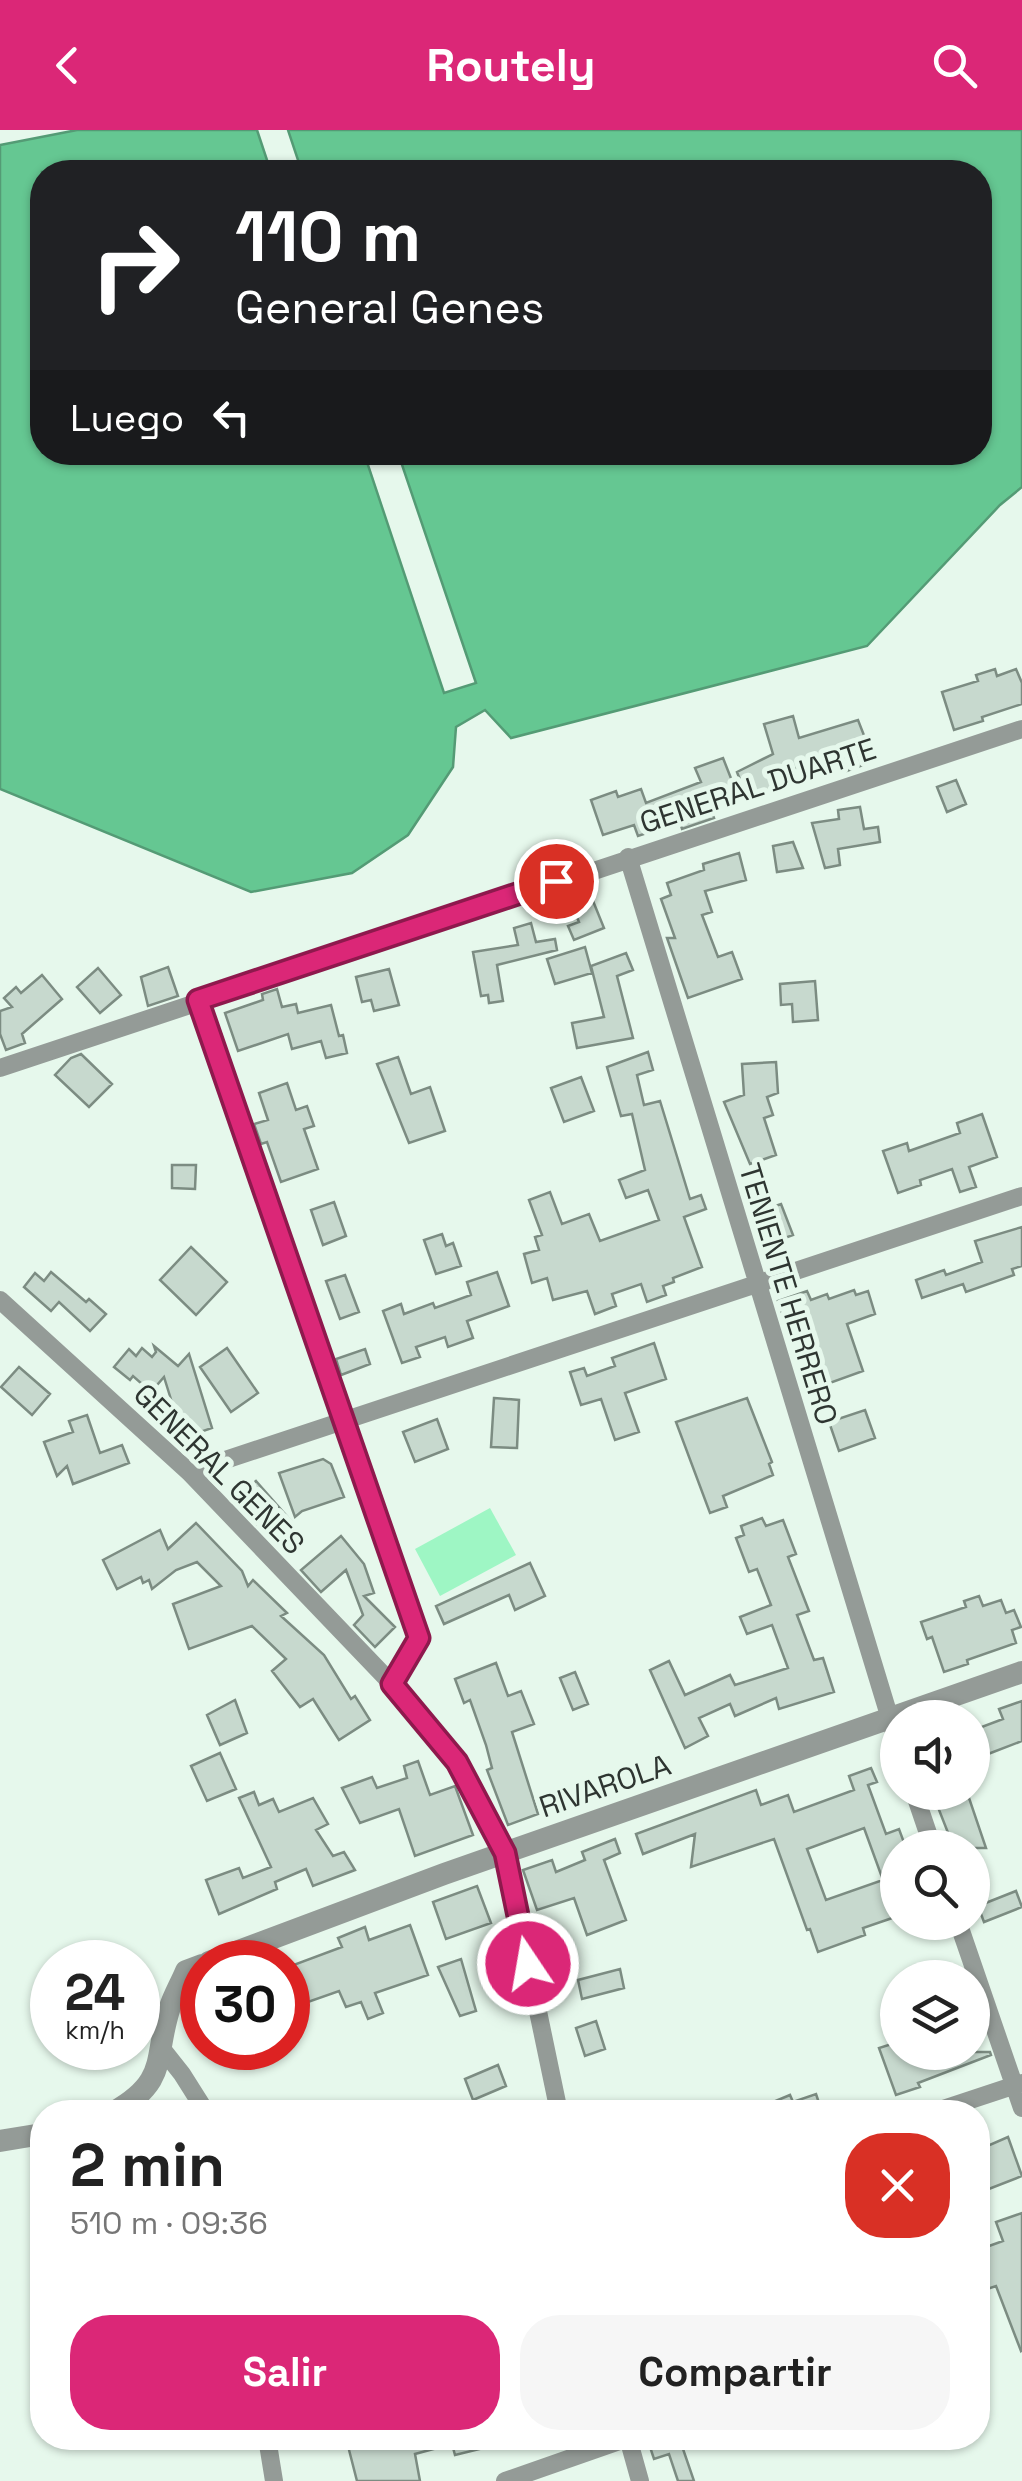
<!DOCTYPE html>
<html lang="es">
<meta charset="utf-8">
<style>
body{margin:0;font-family:"Space Grotesk",sans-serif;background:#f6f6f6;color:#222;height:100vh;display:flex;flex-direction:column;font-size:38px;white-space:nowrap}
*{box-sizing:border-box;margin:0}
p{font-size:32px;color:#767676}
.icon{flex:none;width:55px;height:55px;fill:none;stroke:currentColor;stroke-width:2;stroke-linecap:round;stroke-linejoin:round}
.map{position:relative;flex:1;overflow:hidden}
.sheet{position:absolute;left:30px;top:1970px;width:960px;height:350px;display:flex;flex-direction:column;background:#fff;border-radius:40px;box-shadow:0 2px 8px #0004}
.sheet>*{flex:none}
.top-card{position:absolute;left:30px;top:30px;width:962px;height:305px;border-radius:40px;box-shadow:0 2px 8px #0004;background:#202124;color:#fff;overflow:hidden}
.fabs{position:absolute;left:880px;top:1570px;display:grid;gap:20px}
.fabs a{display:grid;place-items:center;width:110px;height:110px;border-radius:50%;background:#fff;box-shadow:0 2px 8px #0004;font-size:50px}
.speed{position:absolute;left:30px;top:1810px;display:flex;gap:20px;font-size:50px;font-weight:700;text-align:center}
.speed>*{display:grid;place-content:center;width:130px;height:130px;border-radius:50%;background:#fff;box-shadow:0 2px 8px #0004;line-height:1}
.speed small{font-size:25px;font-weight:400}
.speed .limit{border:15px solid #d22;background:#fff;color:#111}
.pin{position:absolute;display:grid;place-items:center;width:85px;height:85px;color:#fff;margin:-42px;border:5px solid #fff;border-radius:50%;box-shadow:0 2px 10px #0007}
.me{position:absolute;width:110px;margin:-55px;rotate:348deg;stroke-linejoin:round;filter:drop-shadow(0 0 8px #0008)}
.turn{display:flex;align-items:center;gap:35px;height:210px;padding:0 40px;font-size:45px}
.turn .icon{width:130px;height:130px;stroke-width:2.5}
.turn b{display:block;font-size:70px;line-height:85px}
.then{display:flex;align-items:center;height:95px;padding:0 40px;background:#0003;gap:20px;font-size:38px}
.round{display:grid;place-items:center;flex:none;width:105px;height:105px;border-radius:40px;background:#f6f6f6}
.headline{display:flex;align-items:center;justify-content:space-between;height:170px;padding:0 40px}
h1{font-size:60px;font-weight:700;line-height:75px}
.button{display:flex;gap:20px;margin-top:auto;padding:20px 40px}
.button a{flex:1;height:115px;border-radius:40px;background:#db2777;color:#fff;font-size:40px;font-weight:700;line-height:115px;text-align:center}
.button a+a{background:#f6f6f6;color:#222}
header{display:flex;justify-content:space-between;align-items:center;height:130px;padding:0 40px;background:#db2777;color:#fff;font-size:45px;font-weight:700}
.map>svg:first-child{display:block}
.green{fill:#9ef6c4}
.water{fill:#65c792;stroke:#549b75;stroke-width:2.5}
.building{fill:#c7d9ce;stroke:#7c8c82;stroke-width:2.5;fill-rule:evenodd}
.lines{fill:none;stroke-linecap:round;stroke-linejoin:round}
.minor{stroke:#949b97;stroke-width:18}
.tertiary{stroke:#949b97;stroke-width:22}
.route-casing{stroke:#8e194d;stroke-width:25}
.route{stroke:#db2777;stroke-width:18}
.labels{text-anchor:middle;stroke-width:10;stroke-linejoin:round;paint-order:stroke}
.street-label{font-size:30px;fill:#2e3531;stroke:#e6f8ec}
</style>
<header><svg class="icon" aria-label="back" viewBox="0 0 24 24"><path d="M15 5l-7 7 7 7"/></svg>Routely<svg class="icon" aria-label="search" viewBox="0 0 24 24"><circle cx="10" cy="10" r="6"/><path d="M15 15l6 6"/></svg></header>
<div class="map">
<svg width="1022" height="2351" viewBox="0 0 1022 2351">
<rect width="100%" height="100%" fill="#e6f8ec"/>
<path class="green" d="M490,1378L516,1425L440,1466L415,1419Z"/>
<path class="water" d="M77,0H257L271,42H42V322L364,323L444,563L476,553L398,323L980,322V42H302L288,0H1022V357L1000,375L867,516L511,608L485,580L456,597L453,637L408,705L352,743L251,762L0,659V15Z"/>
<path class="building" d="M995,539L997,546L1016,539L1022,553V574L982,587L983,591L954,600L942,562L978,551L976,545Z
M793,586L799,608L858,590L874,631L847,641L841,625L768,646L774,661L748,671L737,642L773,624L764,594Z
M723,628L734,656L706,667L714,688L682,699L680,692L638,706L634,695L603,705L591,670L616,661L618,667L641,659L646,673L701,652L695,638Z
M956,650L966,674L947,682L937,657Z
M860,677L864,699L878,697L880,712L838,719L840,735L825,738L812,693L839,689L838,680Z
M793,712L803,738L777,742L773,716Z
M739,723L746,750L705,761L712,782L702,785L718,827L732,822L742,849L688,868L667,808H675L661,769L671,765L667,753L704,740L703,734Z
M591,766L604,798L574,810L568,796L579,792L571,773Z
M531,793L536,812L555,809L557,820L497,835L503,871L489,873L488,865L481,866L473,822L518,815L514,798Z
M585,817L592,843L555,854L547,829Z
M626,823L633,840L617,846L633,908L577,918L572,893L604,887L591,836Z
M168,837L178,866L148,876L141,847Z
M98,838L121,865L100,883L77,857Z
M389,839L399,875L374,881L371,870L362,872L356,847Z
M42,845L62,869L22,904L25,913L6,920L0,904V881L12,877L4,868L16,857L21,863Z
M815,851L818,890L793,892L792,874L781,875L780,854Z
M277,859L282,877L296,874L298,883L331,875L339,906L343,905L347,923L326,928L321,911L292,919L288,904L238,921L225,883L263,870L262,864Z
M648,922L653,940L637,945L644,975L660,971L690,1069L701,1065L706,1079L684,1087L702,1137L673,1148L674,1152L663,1156L666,1165L647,1172L641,1154L612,1164L616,1176L595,1184L587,1161L553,1170L547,1148L532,1153L524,1124L539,1120L535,1107L542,1105L529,1070L550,1062L562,1094L589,1084L600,1111L659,1090L648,1060L626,1068L619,1050L645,1040L632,984L621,986L607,937Z
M81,924L112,954L89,977L55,945L71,928Z
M398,927L411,964L430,957L445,1001L409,1013L377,934Z
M776,932L778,963L767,967L773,985L764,988L776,1025L750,1034L724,972L744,965L742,934Z
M581,947L594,981L564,992L551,958Z
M287,953L296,980L307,976L314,996L304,999L318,1039L281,1052L267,1012L261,1014L254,994L268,990L259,963Z
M982,984L997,1027L969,1037L976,1057L960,1062L952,1039L920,1050L921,1055L898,1063L883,1021L907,1013L909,1021L960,1003L957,993Z
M172,1035H196L195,1059L172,1058Z
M334,1072L346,1106L323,1115L311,1080Z
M781,1074L793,1105L763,1116L751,1084Z
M1022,1097V1136L1012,1139L1014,1145L966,1162L963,1154L922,1168L916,1150L944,1140L946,1145L982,1132L975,1111Z
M442,1104L446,1116L453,1113L461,1136L436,1144L424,1110Z
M191,1117L227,1152L196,1185L160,1150Z
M51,1142L86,1172L89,1169L106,1184L90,1201L59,1172L51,1181L24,1157L35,1143L44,1151Z
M497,1142L509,1176L467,1191L473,1208L448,1217L445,1207L416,1217L420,1227L402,1233L383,1181L401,1174L404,1184L433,1173L435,1178L471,1165L467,1152Z
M345,1145L359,1182L340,1189L326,1151Z
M854,1160L856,1165L868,1161L875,1184L847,1194L863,1241L816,1258L810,1240L819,1237L802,1186L785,1192L778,1171L807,1161L811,1170L827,1164L829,1169Z
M654,1213L666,1249L625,1263L639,1302L615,1310L601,1269L581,1275L570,1242L584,1238L587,1246L615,1236L612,1228Z
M154,1216L178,1236L189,1224L212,1298L183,1308L164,1247L151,1262L133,1246L130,1250L114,1237L129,1219L136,1226L142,1218L152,1227L156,1222Z
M227,1218L258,1263L231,1282L200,1237Z
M365,1219L370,1234L341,1245L336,1229Z
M19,1237L50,1264L32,1285L1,1257Z
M494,1268L519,1270L517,1318L491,1317Z
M747,1268L772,1332L769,1334L773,1345L723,1366L727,1377L710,1383L676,1292Z
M865,1280L875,1308L839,1321L829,1292Z
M87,1285L100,1323L122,1315L129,1333L73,1354L67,1336L57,1346L44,1312L73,1302L69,1291Z
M437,1289L448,1319L415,1332L403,1302Z
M323,1329L331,1334L344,1367L302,1381L295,1387L279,1343Z
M256,1351L291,1391L271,1409L234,1370Z
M762,1388L766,1396L783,1390L796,1424L788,1427L809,1481L797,1485L814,1530L823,1528L834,1562L779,1579L776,1568L735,1586L730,1574L699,1588L708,1606L685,1618L650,1540L669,1531L685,1565L730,1545L735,1555L788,1538L772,1495L747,1504L740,1487L771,1475L757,1439L749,1442L736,1408L744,1405L741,1396Z
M196,1393L242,1441L248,1456L253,1450L287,1483L281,1486L324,1525L351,1569L355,1566L370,1590L339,1610L313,1569L300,1577L272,1541L286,1529L252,1496L189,1519L173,1474L221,1456L197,1432L176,1440L152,1459L149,1450L143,1453L141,1447L117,1459L103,1430L160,1400L168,1419Z
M341,1406L364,1434L374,1463L364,1466L395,1497L375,1517L354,1495L363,1485L346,1440L321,1462L301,1440Z
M530,1433L545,1466L515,1480L509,1465L444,1494L436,1476Z
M979,1466L983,1476L1001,1470L1006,1483L1014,1480L1021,1497L1012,1500L1016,1513L967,1530L968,1534L944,1542L932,1507L927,1509L921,1492L966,1477L964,1471Z
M496,1533L508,1566L521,1561L534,1594L512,1602L538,1684L508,1695L487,1640L492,1638L486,1615L470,1570L464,1573L455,1549Z
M575,1542L588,1574L573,1580L560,1548Z
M235,1570L247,1603L220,1615L207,1585Z
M1022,1571V1611L988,1624L979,1598L1003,1589L999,1579Z
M220,1623L236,1659L207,1671L191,1636Z
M418,1631L430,1665L455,1656L473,1705L415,1726L399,1679L360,1693L342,1658L372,1647L377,1658L407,1648L404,1636Z
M871,1638L877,1652L868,1655L886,1704L899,1699L906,1718H898V1786L863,1798L865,1805L818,1822L810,1799L807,1800L774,1709L691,1737L695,1704L643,1724L636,1704L756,1660L761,1675L788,1665L794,1682L854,1660L849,1646ZM864,1698L883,1750L826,1770L807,1719Z
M254,1662L259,1675L273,1669L279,1682L313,1668L328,1694L316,1700L333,1726L344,1722L355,1740L313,1756L306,1739L275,1752L277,1759L219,1784L206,1750L239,1738L243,1748L271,1737L239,1668Z
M932,1662H967L986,1718H954Z
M615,1709L620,1723L604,1730L626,1790L587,1805L574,1768L537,1780L523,1740L552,1730L556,1742L585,1730L582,1722Z
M477,1756L491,1793L446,1809L433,1772Z
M1016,1761L1022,1777L984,1792L978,1776Z
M410,1795L428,1845L375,1863L383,1883L368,1889L361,1872L346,1877L339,1861L288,1879V1837L342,1817L338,1808L365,1797L369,1810Z
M461,1829L476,1881L460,1886L438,1837Z
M620,1839L624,1858L582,1869L578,1850Z
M596,1891L605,1919L585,1926L576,1898Z
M898,1912V1922H990L991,1925L918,1953L920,1957L896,1965L879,1918Z
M498,1935L506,1956L473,1970L465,1949Z
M816,1964L822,1982H749L790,1965L793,1972Z
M1008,2007L1022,2046L981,2062L978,2052V2020Z
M1022,2083V2220L1021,2221L996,2156L978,2162V2120L1003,2111L996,2092Z
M370,2308H504V2313L455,2325L452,2314L415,2324L420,2351H357L347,2312Z
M658,2308H709L710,2310L683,2319L694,2351H678L669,2324L654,2329L648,2311Z"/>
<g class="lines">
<path class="minor" d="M628,727L898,1615
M198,870L419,1508L392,1554
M0,938L1022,599
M0,1170L189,1342L392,1554L457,1632L505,1723L559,1982
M189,1342L1022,1066
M914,1662L933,1718
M958,1792L1022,1978
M163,1920L182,1944L206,1982
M934,1982L1022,1953
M267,2308L274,2351
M505,2351L628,2308L640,2351"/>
<path class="tertiary" d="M209,1832L444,1744L1022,1542
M114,1982C170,1950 153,1928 170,1877C174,1865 181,1853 186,1841L202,1835
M0,2011L42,2004"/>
</g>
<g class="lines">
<g class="route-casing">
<path id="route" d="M528,1834L505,1723L457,1632L392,1554L419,1508L198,870L556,751"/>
</g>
<use href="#route" class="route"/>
</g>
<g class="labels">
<g class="street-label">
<text transform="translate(758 656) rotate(-18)" y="10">GENERAL DUARTE</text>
<text transform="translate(788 1164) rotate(73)" y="10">TENIENTE HERRERO</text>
<text transform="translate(219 1339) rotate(45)" y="10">GENERAL GENES</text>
<text transform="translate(605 1656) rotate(-19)" y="10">RIVAROLA</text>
</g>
</g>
</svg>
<div class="fabs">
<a><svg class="icon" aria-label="sound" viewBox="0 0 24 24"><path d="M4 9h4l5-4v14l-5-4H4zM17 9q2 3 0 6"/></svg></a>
<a><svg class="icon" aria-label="search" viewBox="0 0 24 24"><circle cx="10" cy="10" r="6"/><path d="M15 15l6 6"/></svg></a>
<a><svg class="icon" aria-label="layers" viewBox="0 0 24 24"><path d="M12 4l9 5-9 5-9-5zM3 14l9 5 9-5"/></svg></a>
</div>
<div class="speed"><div>24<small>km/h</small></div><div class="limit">30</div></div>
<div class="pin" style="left:556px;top:751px;background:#d93025"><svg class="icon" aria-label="arrive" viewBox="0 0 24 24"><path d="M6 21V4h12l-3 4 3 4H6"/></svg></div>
<svg class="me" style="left:528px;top:1834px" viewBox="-20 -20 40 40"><circle r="17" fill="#db2777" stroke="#fff" stroke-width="3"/><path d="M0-11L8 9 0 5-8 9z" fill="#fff"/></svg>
<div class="top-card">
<div class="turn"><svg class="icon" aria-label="right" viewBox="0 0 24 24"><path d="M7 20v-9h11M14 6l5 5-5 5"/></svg><div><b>110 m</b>General Genes</div></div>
<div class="then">Luego<svg class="icon" aria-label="left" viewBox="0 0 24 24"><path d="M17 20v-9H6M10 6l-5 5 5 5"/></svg></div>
</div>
<section class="sheet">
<div class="headline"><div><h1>2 min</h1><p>510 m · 09:36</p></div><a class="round" style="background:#d93025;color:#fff"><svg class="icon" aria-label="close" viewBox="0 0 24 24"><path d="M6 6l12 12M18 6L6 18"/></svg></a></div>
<div class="button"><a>Salir</a><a>Compartir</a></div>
</section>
</div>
